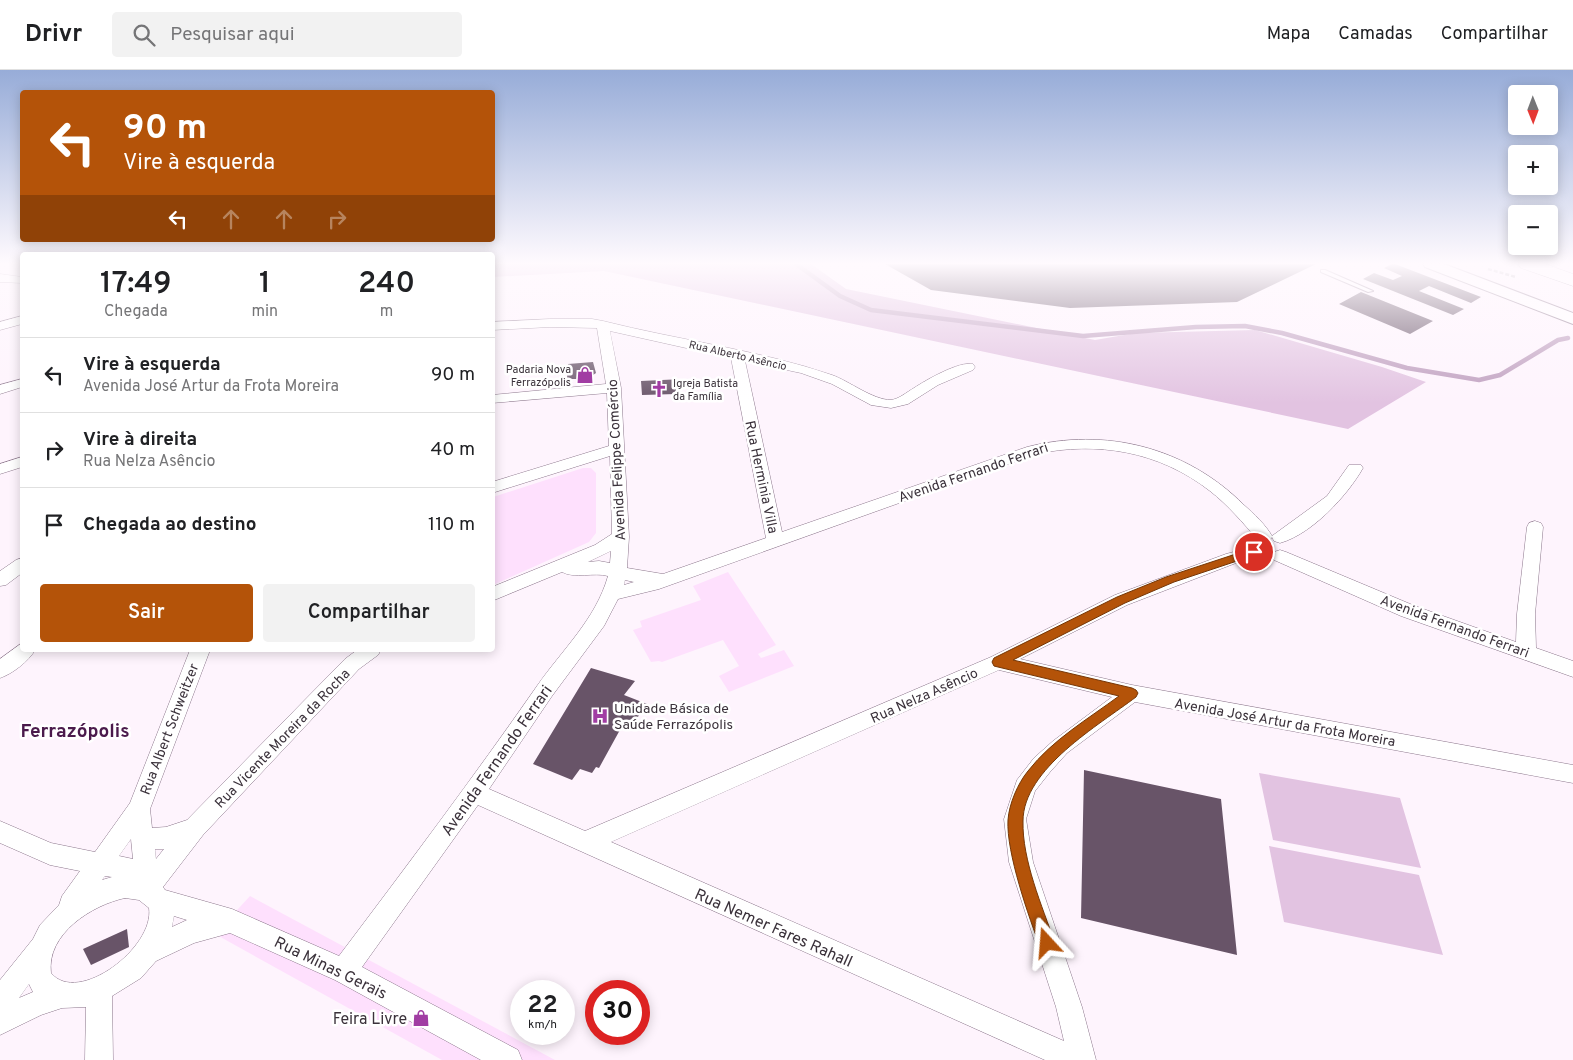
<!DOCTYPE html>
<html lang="pt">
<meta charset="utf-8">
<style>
body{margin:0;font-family:Overpass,sans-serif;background:#f2f2f2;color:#202124;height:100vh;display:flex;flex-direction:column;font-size:19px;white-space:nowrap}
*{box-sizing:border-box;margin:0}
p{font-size:16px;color:#757577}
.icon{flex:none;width:28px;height:28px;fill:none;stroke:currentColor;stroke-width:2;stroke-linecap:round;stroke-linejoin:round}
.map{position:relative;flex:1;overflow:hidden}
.side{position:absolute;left:20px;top:182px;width:475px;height:400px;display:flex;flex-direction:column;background:#fff;border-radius:5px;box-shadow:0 2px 12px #0003}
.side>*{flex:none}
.hud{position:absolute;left:20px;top:20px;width:475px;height:152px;border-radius:5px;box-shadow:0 2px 12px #0003;background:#b45309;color:#fff;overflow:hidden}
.needle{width:32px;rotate:179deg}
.fabs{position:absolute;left:1508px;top:15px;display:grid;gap:10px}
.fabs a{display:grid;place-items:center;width:50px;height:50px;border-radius:5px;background:#fff;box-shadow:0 2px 12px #0003;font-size:25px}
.speed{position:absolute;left:510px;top:910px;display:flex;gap:10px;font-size:25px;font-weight:700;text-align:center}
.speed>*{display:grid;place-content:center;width:65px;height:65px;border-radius:50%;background:#fff;box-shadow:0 2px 12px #0003;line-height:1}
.speed small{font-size:12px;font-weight:400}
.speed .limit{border:8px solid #d22;background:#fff;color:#111}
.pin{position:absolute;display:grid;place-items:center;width:42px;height:42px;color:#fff;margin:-21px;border:2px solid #fff;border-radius:50%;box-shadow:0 1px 5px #0007}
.me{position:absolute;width:55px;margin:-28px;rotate:341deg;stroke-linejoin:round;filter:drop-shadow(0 0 4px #0008)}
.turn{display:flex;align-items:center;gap:18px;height:105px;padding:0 20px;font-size:22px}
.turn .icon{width:65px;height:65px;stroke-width:2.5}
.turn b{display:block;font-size:35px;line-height:42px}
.lanes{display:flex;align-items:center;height:48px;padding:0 20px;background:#0003;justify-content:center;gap:25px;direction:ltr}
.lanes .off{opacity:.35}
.eta{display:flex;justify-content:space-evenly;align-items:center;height:85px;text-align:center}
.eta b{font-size:30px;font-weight:600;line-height:35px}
.primary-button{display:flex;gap:10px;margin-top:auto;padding:10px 20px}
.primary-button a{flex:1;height:58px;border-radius:5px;background:#b45309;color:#fff;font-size:20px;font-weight:600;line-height:58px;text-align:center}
.primary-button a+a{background:#f2f2f2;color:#202124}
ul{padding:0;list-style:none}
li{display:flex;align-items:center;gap:15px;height:75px;padding:0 20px;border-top:1px solid #e0e0e0}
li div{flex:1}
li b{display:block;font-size:19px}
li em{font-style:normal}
header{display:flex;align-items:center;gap:30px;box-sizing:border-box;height:70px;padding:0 25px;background:#fff;border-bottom:1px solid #e0e0e0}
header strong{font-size:24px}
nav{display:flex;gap:28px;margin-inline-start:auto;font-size:18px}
.search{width:350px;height:45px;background:#f2f2f2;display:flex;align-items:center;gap:12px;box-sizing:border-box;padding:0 18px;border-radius:5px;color:#757577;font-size:19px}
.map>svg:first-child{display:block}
.built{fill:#fee0fd}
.green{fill:#e2c3e1}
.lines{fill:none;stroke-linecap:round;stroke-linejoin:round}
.stream{stroke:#bf9fbf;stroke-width:4.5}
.building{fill:#685468}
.service-casing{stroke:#8c778c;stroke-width:2}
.minor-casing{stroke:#8c778c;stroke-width:1}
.tertiary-casing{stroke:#8c778c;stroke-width:2}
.motorway-casing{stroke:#8c778c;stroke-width:1}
.path{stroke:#9e959e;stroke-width:2.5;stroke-dasharray:4 2;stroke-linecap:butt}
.service{fill:#fff;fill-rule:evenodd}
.minor{fill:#fff;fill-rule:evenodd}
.tertiary{fill:#fff;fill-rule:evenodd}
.motorway{fill:#fff;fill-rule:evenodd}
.route{fill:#b45309;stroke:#753606}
.labels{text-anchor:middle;stroke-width:5;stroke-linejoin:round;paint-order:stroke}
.far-street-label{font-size:11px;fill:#3b323b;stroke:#fff}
.far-poi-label{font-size:11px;fill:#3b323b;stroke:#fff;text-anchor:end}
.street-label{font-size:14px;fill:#3b323b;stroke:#fff}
.poi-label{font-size:14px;fill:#3b323b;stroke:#fff;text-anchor:start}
.near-street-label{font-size:16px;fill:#3b323b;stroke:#fff}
.near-poi-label{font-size:16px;fill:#3b323b;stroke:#fff;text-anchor:end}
.district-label{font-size:19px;font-weight:bold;fill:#4b1b4c;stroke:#fff}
</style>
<header>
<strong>Drivr</strong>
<div class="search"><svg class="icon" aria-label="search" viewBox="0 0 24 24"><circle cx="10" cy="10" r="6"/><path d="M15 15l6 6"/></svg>Pesquisar aqui</div>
<nav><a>Mapa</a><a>Camadas</a><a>Compartilhar</a></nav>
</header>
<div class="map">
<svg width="1573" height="990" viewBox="0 0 1573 990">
<rect width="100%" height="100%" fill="#fef4fd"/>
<path class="built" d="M583,398H591L596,403V463L589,472L493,515V427Z
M728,502L776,575L758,584L761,588L784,580L794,596L729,622L719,606L739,596L723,570L662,592L659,591L651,592L633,560L642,557L640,551L701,530L693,516Z
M250,826L555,990H442L215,864Z"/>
<path class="green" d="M493,194H811L846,219L1095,270L1136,263L1255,260L1382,297L1426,312L1348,359L604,201L493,207Z
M1259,703L1400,728L1421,798L1273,770Z
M1269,776L1419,805L1443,885L1284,852Z"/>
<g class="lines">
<path class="stream" d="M796,194L840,226L871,240L1083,266L1196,257L1245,256L1282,263L1407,298L1479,310L1500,305L1558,270L1568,268"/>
</g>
<path class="building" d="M885,194H1316L1237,232L1070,238L931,220Z
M1392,194H1395L1481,227L1471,233L1429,216L1419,221L1464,239L1453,245L1363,209L1374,203L1393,210L1402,206L1384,198Z
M1361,222L1433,251L1410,264L1339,234Z
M593,292L596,303L587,309H567L568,294Z
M683,309V313L676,314V324L642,325L641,311Z
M591,598L635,611L624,625L647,634L630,658H621L599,698L596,697L592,703L580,699L572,710L533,694Z
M1084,700L1221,729L1237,885L1081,848Z
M127,859L129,877L91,895L83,879Z"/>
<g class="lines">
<g class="service-casing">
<path id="service" d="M1321,200H1325L1373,221L1368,222L1321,202Z"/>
</g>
<g class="minor-casing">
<path id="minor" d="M0,204L22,207V213L0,212Z
M22,246V254L0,260V252Z
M550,249H592L603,251C678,270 759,280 832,305C849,311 873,330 891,330C899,329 907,322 914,318C926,310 959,291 973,294L975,297L973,300L938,315L908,334L891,338L871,335L832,314L801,303L745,291L782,462L1027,377C1105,357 1186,377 1244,435C1254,444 1265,454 1272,466L1327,426L1349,395H1361L1363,398C1347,426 1312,464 1280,473L1274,471L1272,467L1270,470L1264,472L1258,470C1243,453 1228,435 1210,421C1159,381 1097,371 1036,384L659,519L618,529L604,556L552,626L489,719L585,761L991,587L1115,525L1226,484L1264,474L1270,476L1273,480L1270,484L1236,493L1127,535L1020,589L1132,615L1573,695V713L1135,632L1067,683L1050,702L1035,721L1026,749L1033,792L1082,937L1096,990H1045L478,735L362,897L518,980L522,990H481L335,910L230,863L194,873L156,891L141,908L112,926L113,990H85L86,937L62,938L41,945L0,965V910L33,869L40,855L59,835L62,826L80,801L50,795L0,773V751L51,773L95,782L130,733L190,580H210L150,739L152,758L166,757L187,750L345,589L357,580H381L378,585L359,599L203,765L163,817L165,820L232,839L339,886C406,797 473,708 537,616C562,580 596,549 608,506C594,502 575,509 562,502L492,531V517L595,475L612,464L610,386L492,423V412L609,376L607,323L492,333V325L606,314L597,258L550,257L492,260V252ZM610,261L731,288L766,468L663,504L627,498L629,467L621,318ZM611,481L610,493L599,491L588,492ZM625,510L634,512L624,515ZM999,600L1112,627L1053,671L1034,688L1017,710L1004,749L1009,792L1056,937L1064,971L611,772ZM131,769L133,789L119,786ZM155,779H164L156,789ZM105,806L112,807L102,810ZM125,828L139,830L149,838C155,877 78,936 51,903C46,864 92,835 125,828ZM174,846L187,850L172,857ZM29,914L33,922L19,928Z
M22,309V317L0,324V315Z
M22,387V397L0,404V394Z
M1535,451L1541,453L1543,457L1535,544L1536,578L1573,591V607L1401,546L1274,490L1271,486L1274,482L1280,480L1286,482L1415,536L1516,572L1517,544L1527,457L1529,453Z
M22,488V503L6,515L0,516V501L16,490Z
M22,573V580H35C29,591 12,604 0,608V589Z"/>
</g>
<g class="tertiary-casing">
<path id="tertiary" d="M1423,194H1444L1573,243V254L1425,197Z"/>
</g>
<g class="motorway-casing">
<path id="motorway" d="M1518,194H1545L1573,204V216L1521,198Z"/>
</g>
<path class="path" d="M1488,199L1516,207"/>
<use href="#service" class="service"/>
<use href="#minor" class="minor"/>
<use href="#tertiary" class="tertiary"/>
<use href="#motorway" class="motorway"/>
</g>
<linearGradient id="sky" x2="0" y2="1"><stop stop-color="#97acd8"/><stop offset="0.58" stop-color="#fffafe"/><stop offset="1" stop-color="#fffafe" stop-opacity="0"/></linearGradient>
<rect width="1573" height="333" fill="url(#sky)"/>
<path class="route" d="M1254,478L1258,479L1260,482L1258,484L1174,512L1125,533L1013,590L1132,618L1136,620L1138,623L1136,627C1099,655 1023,699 1023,751C1022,790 1042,836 1055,873L1053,879L1047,881L1041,879C1029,848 1006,782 1008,750C1009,734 1018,713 1028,701C1052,670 1088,649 1119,626L998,597L994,596L992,592L994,588L1117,527L1166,507Z"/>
<defs>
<g id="shop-bare" transform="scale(1.35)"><path d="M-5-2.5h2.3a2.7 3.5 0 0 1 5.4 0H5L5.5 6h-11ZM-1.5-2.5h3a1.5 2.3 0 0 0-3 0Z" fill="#a13da3" stroke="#fff" stroke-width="2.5" paint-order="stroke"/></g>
<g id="church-bare" transform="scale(1.35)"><path d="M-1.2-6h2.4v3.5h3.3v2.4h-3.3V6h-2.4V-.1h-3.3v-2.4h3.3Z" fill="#a13da3" stroke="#fff" stroke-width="2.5" paint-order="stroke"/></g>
<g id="hospital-bare" transform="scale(1.35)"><path d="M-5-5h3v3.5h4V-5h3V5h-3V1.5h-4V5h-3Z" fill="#a13da3" stroke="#fff" stroke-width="2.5" paint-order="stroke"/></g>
</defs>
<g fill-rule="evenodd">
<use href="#shop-bare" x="585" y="305"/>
<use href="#church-bare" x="659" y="319"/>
<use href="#hospital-bare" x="600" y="646"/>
<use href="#shop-bare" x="421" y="948"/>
</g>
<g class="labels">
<g class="far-street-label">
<text transform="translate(738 285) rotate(13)" y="4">Rua Alberto Asêncio</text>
</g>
<g class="far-poi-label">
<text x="571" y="303">Padaria Nova<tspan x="571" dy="13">Ferrazópolis</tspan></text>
<text x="673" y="317" text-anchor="start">Igreja Batista<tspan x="673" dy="13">da Família</tspan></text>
</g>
<g class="street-label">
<text transform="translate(616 390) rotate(-93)" y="5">Avenida Felippe Comércio</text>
<text transform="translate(973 402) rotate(-19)" y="5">Avenida Fernando Ferrari</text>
<text transform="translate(762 407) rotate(78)" y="5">Rua Herminia Villa</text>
<text transform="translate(1455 556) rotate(20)" y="5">Avenida Fernando Ferrari</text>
<text transform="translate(924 625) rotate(-24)" y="5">Rua Nelza Asêncio</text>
<text transform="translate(1285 652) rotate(10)" y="5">Avenida José Artur da Frota Moreira</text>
<text transform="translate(169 659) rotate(-69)" y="5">Rua Albert Schweitzer</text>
<text transform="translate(282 668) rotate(-46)" y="5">Rua Vicente Moreira da Rocha</text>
</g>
<g class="poi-label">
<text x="614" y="643">Unidade Básica de<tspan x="614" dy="16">Saúde Ferrazópolis</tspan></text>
</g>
<g class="near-street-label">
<text transform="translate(496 690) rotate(-55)" y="6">Avenida Fernando Ferrari</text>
<text transform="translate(774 857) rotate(24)" y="6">Rua Nemer Fares Rahall</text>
<text transform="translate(331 897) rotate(26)" y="6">Rua Minas Gerais</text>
</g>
<g class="near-poi-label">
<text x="407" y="954">Feira Livre</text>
</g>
<g class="district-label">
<text x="75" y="667">Ferrazópolis</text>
</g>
</g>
</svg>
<div class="fabs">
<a><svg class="needle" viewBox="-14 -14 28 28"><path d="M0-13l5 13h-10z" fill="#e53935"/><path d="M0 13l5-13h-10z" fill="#757577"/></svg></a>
<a>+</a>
<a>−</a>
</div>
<div class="speed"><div>22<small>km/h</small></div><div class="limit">30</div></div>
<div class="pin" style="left:1254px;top:482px;background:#d93025"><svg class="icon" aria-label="arrive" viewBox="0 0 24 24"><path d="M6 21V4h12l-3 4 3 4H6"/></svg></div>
<svg class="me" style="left:1047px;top:873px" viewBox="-20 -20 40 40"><path d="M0-17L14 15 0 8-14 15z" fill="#b45309" stroke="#fff" stroke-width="4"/></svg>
<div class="hud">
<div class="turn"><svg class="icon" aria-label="left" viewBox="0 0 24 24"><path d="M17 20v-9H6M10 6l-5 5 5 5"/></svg><div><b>90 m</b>Vire à esquerda</div></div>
<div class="lanes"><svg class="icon" aria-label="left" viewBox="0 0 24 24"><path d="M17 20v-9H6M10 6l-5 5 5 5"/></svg><svg class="icon off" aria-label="ahead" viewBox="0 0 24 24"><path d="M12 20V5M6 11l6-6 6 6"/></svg><svg class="icon off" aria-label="ahead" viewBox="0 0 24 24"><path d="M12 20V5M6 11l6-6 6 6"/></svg><svg class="icon off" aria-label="right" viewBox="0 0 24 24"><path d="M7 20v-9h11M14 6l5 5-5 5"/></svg></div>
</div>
<section class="side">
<div class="eta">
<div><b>17:49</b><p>Chegada</p></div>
<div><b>1</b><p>min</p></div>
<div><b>240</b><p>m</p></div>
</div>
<ul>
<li><svg class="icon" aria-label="left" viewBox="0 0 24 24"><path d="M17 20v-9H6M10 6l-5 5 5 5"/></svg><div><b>Vire à esquerda</b><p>Avenida José Artur da Frota Moreira</p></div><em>90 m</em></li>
<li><svg class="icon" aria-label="right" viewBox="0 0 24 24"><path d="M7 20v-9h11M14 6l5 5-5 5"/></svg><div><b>Vire à direita</b><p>Rua Nelza Asêncio</p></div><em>40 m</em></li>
<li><svg class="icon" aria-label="arrive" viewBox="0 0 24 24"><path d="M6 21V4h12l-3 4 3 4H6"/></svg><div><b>Chegada ao destino</b></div><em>110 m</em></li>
</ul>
<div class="primary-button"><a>Sair</a><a>Compartilhar</a></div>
</section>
</div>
